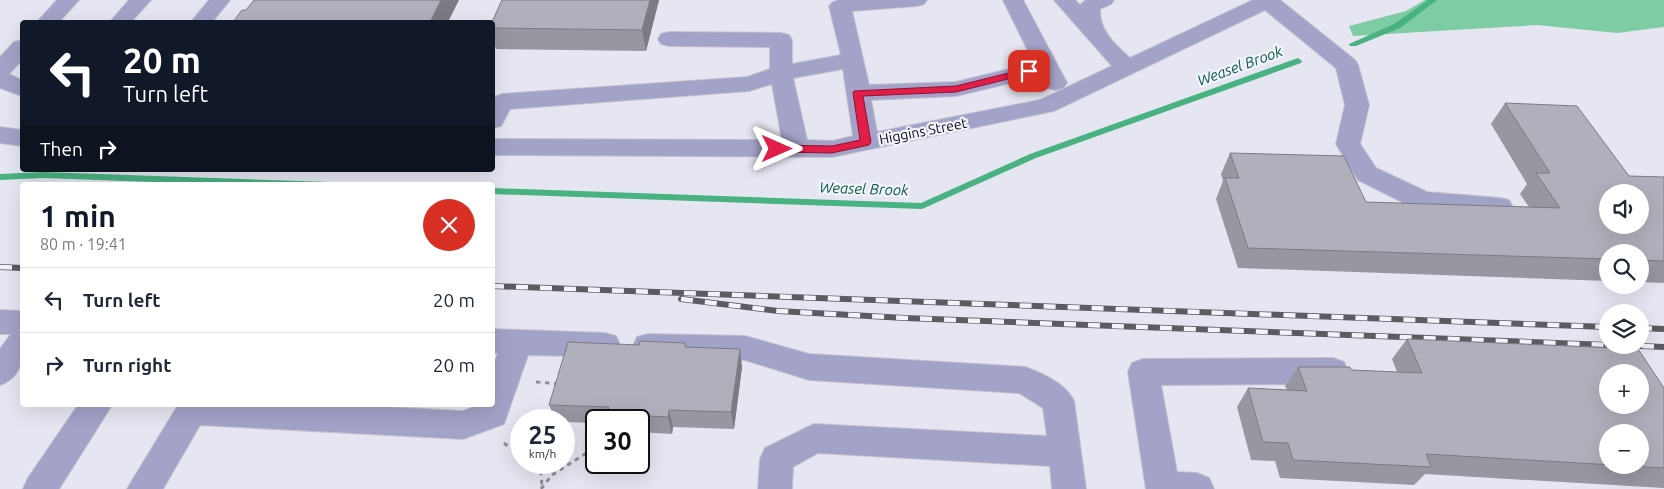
<!DOCTYPE html>
<meta charset="utf-8">
<style>
body{margin:0;font-family:Ubuntu,sans-serif;background:#f2f2f3;color:#1f2937;height:100vh;display:flex;flex-direction:column;font-size:19px;white-space:nowrap}
*{box-sizing:border-box;margin:0}
p{font-size:16px;color:#747a83}
.icon{flex:none;width:28px;height:28px;fill:none;stroke:currentColor;stroke-width:2;stroke-linecap:round;stroke-linejoin:round}
.map{position:relative;flex:1;overflow:hidden}
.panel{position:absolute;left:20px;top:182px;width:475px;height:225px;display:flex;flex-direction:column;background:#fff;border-radius:5px;box-shadow:0 5px 20px #0002}
.panel>*{flex:none}
.hud{position:absolute;left:20px;top:20px;width:475px;height:152px;border-radius:5px;box-shadow:0 5px 20px #0002;background:#111827;color:#fff;overflow:hidden}
.controls{position:absolute;left:1599px;top:184px;display:grid;gap:10px}
.controls a{display:grid;place-items:center;width:50px;height:50px;border-radius:50%;background:#fff;box-shadow:0 5px 20px #0002;font-size:25px}
.speed{position:absolute;left:510px;top:409px;display:flex;gap:10px;font-size:25px;font-weight:700;text-align:center}
.speed>*{display:grid;place-content:center;width:65px;height:65px;border-radius:50%;background:#fff;box-shadow:0 5px 20px #0002;line-height:1}
.speed small{font-size:12px;font-weight:400}
.speed .limit{border:2px solid #111;border-radius:8px;background:#fff;color:#111}
.pin{position:absolute;display:grid;place-items:center;width:42px;height:42px;color:#fff;margin:-21px;border-radius:10px;box-shadow:0 2px 8px #0006}
.me{position:absolute;width:55px;margin:-28px;rotate:90deg;stroke-linejoin:round;filter:drop-shadow(0 0 4px #0008)}
.turn{display:flex;align-items:center;gap:18px;height:105px;padding:0 20px;font-size:22px}
.turn .icon{width:65px;height:65px;stroke-width:2.5}
.turn b{display:block;font-size:35px;line-height:42px}
.then{display:flex;align-items:center;height:48px;padding:0 20px;background:#0003;gap:10px;font-size:19px}
.round{display:grid;place-items:center;flex:none;width:52px;height:52px;border-radius:26px;background:#f2f2f3}
.head{display:flex;align-items:center;justify-content:space-between;height:85px;padding:0 20px}
h1{font-size:30px;font-weight:700;line-height:38px;color:#111827}
ul{padding:0;list-style:none}
li{display:flex;align-items:center;gap:15px;height:65px;padding:0 20px;border-top:1px solid #e0e1e3}
li div{flex:1}
li b{display:block;font-size:19px}
li em{font-style:normal}
.map>svg:first-child{display:block}
.green{fill:#7dcca3}
.lines{fill:none;stroke-linecap:round;stroke-linejoin:round}
.stream{fill:#48b281;fill-rule:evenodd}
.minor-casing{stroke:#c3c3ce;stroke-width:2}
.path{stroke:#8f8f98;stroke-width:3;stroke-dasharray:4.5 4.5;stroke-linecap:butt}
.minor{fill:#a3a2c8;fill-rule:evenodd}
.rail-casing{stroke:#5b5b62;stroke-width:6}
.rail{stroke:#f3f3fd;stroke-width:4.5;stroke-dasharray:12;stroke-linecap:butt}
.wall{fill:#9797a2}
.shaded-wall{fill:#7b7b84}
.building{fill:#b0b0bc;stroke:#7b7b84;fill-rule:evenodd}
.route{fill:#e11d48;stroke:#92132f}
.labels{text-anchor:middle;stroke-width:4.5;stroke-linejoin:round;paint-order:stroke}
.street-label{font-size:14px;fill:#0e0e12;stroke:#f3f3fd}
.water-label{font-size:15px;font-style:italic;fill:#095d3d;stroke:#f3f3fd}
</style>
<div class="map">
<svg width="1664" height="489" viewBox="0 0 1664 489">
<rect width="100%" height="100%" fill="#e6e6f2"/>
<path class="green" d="M1425,0H1664V27L1617,33L1537,25L1353,36L1349,26L1406,11Z"/>
<g class="lines">
<path class="stream" d="M1428,0H1437L1400,28L1356,46H1350L1349,44L1394,24Z
M1298,58L1302,61L1301,63L1036,158L922,209L492,194V188L921,203L1030,154Z
M43,172L329,182L334,185H235L43,178L0,180V174Z"/>
<g class="minor-casing">
<path id="minor" d="M57,0H79L59,22H37Z
M129,0H151L131,22H110Z
M209,0H230L212,22H191Z
M839,0H927L924,4L917,6L852,11L869,85L956,82L1034,63L1003,0H1023L1067,83L1063,88L1055,90L1047,88L1040,76L956,96L871,100L877,132L1040,100L1112,66L1054,0H1075L1080,5L1086,0H1114L1111,4L1100,9C1099,31 1115,44 1130,58L1253,0H1280L1355,60L1358,65L1369,105L1360,144L1376,168L1427,192L1500,198L1509,200L1513,207L1509,214L1500,216L1423,210L1414,208L1358,180L1336,144L1345,105L1336,68L1265,10L1054,111L832,157L492,155V139L782,140L772,84L749,91L510,109L501,126L492,128V98L502,94L747,77L770,69V47L669,46L661,44L658,39L661,34L669,32L781,33L789,35L792,40V64L841,55L829,6L833,2ZM843,69L853,136L832,141L807,140L793,78Z
M22,40V60L9,74L22,80V96L0,88V57L14,42Z
M0,127L22,130V146L0,143Z
M0,310L22,311C22,339 31,374 0,385V349L11,334H0Z
M492,329L605,333L616,336L620,345L616,354L605,357L528,355L504,424L463,439L200,425L163,489H127L178,405H346L463,411L479,405H492V369L498,353H492Z
M648,334L745,336L809,354L1025,367C1042,373 1066,384 1074,401L1086,489H1052L1050,466L818,453L793,467L792,489H758L760,459L765,448L814,424L1047,436L1043,408L1019,393L809,380L745,360L648,358L637,355L633,346L637,337Z
M1333,358L1344,362L1348,371L1344,380L1333,384L1161,385L1177,472L1197,473L1209,478L1214,489H1146L1128,372L1132,363L1143,359Z
M78,405H112L59,489H23L28,478Z"/>
</g>
<path class="path" d="M536,382L560,384
M551,420L553,409
M504,443L510,448L521,451
M540,462L542,486
M541,489L552,475L596,447"/>
<use href="#minor" class="minor"/>
<g class="rail-casing">
<path id="rail" d="M0,267L22,268
M492,286L1608,327
M681,299L778,311L905,318L1608,345
M1640,328L1664,329
M1618,345L1664,347"/>
</g>
<use href="#rail" class="rail"/>
</g>
<path class="wall" d="M659,0L646,51L496,49L492,37V22Z
M1505,103L1629,176L1664,177V283L1640,282V252H1608V281L1238,268L1216,199L1223,181L1221,174L1230,153L1366,202L1529,207L1520,194L1527,184L1491,124Z
M1407,339L1664,388V488L1425,474L1414,485L1280,478L1275,461L1251,460L1237,407L1248,388L1287,390L1285,386L1298,367L1397,372L1392,359Z
M639,345L686,347L742,367L734,429L673,427L672,434L639,432V420H596V423L564,422V420H556L549,405Z"/>
<path class="shaded-wall" d="M441,0H459L448,22H430Z
M650,0H659L646,51L642,30Z
M740,349L742,367L734,429L731,412Z
M669,410L673,427L672,434L668,417Z"/>
<path class="building" d="M254,0H441L430,22H233L242,10H246Z
M502,0H650L642,30L492,28V22Z
M1505,103L1577,106L1629,176L1664,177V261L1640,260V252H1608V259L1248,248L1225,178H1239L1230,153L1344,156L1366,202L1560,208L1536,173H1550ZM1608,192H1640V225H1608Z
M1407,339L1638,349L1664,388V468L1426,454L1431,467L1293,460L1288,443L1263,442L1248,388L1307,391L1298,367H1350L1351,370L1422,373ZM1608,372H1640V405H1608ZM1608,432H1640V465H1608Z
M640,341L685,343V347L740,349L731,412L669,410L668,417L607,414L609,407L549,405L568,342L639,345Z"/>
<path class="route" d="M1029,68L1032,69V73L956,92L863,96L871,142L869,145L832,153L777,152L772,149L777,145L832,146L860,140L853,93L854,91L956,86Z"/>
<g class="labels">
<g class="street-label">
<text transform="translate(923 131) rotate(-11)" y="5">Higgins Street</text>
</g>
<g class="water-label">
<text transform="translate(1240 66) rotate(-20)" y="5">Weasel Brook</text>
<text transform="translate(864 189) rotate(2)" y="5">Weasel Brook</text>
</g>
</g>
</svg>
<div class="controls">
<a><svg class="icon" aria-label="sound" viewBox="0 0 24 24"><path d="M4 9h4l5-4v14l-5-4H4zM17 9q2 3 0 6"/></svg></a>
<a><svg class="icon" aria-label="search" viewBox="0 0 24 24"><circle cx="10" cy="10" r="6"/><path d="M15 15l6 6"/></svg></a>
<a><svg class="icon" aria-label="layers" viewBox="0 0 24 24"><path d="M12 4l9 5-9 5-9-5zM3 14l9 5 9-5"/></svg></a>
<a>+</a>
<a>−</a>
</div>
<div class="speed"><div>25<small>km/h</small></div><div class="limit">30</div></div>
<div class="pin" style="left:1029px;top:71px;background:#d93025"><svg class="icon" aria-label="arrive" viewBox="0 0 24 24"><path d="M6 21V4h12l-3 4 3 4H6"/></svg></div>
<svg class="me" style="left:777px;top:149px" viewBox="-20 -20 40 40"><path d="M0-17L14 15 0 8-14 15z" fill="#e11d48" stroke="#fff" stroke-width="4"/></svg>
<div class="hud">
<div class="turn"><svg class="icon" aria-label="left" viewBox="0 0 24 24"><path d="M17 20v-9H6M10 6l-5 5 5 5"/></svg><div><b>20 m</b>Turn left</div></div>
<div class="then">Then<svg class="icon" aria-label="right" viewBox="0 0 24 24"><path d="M7 20v-9h11M14 6l5 5-5 5"/></svg></div>
</div>
<section class="panel">
<div class="head"><div><h1>1 min</h1><p>80 m · 19:41</p></div><a class="round" style="background:#d93025;color:#fff"><svg class="icon" aria-label="close" viewBox="0 0 24 24"><path d="M6 6l12 12M18 6L6 18"/></svg></a></div>
<ul>
<li><svg class="icon" aria-label="left" viewBox="0 0 24 24"><path d="M17 20v-9H6M10 6l-5 5 5 5"/></svg><div><b>Turn left</b></div><em>20 m</em></li>
<li><svg class="icon" aria-label="right" viewBox="0 0 24 24"><path d="M7 20v-9h11M14 6l5 5-5 5"/></svg><div><b>Turn right</b></div><em>20 m</em></li>
</ul>
</section>
</div>
